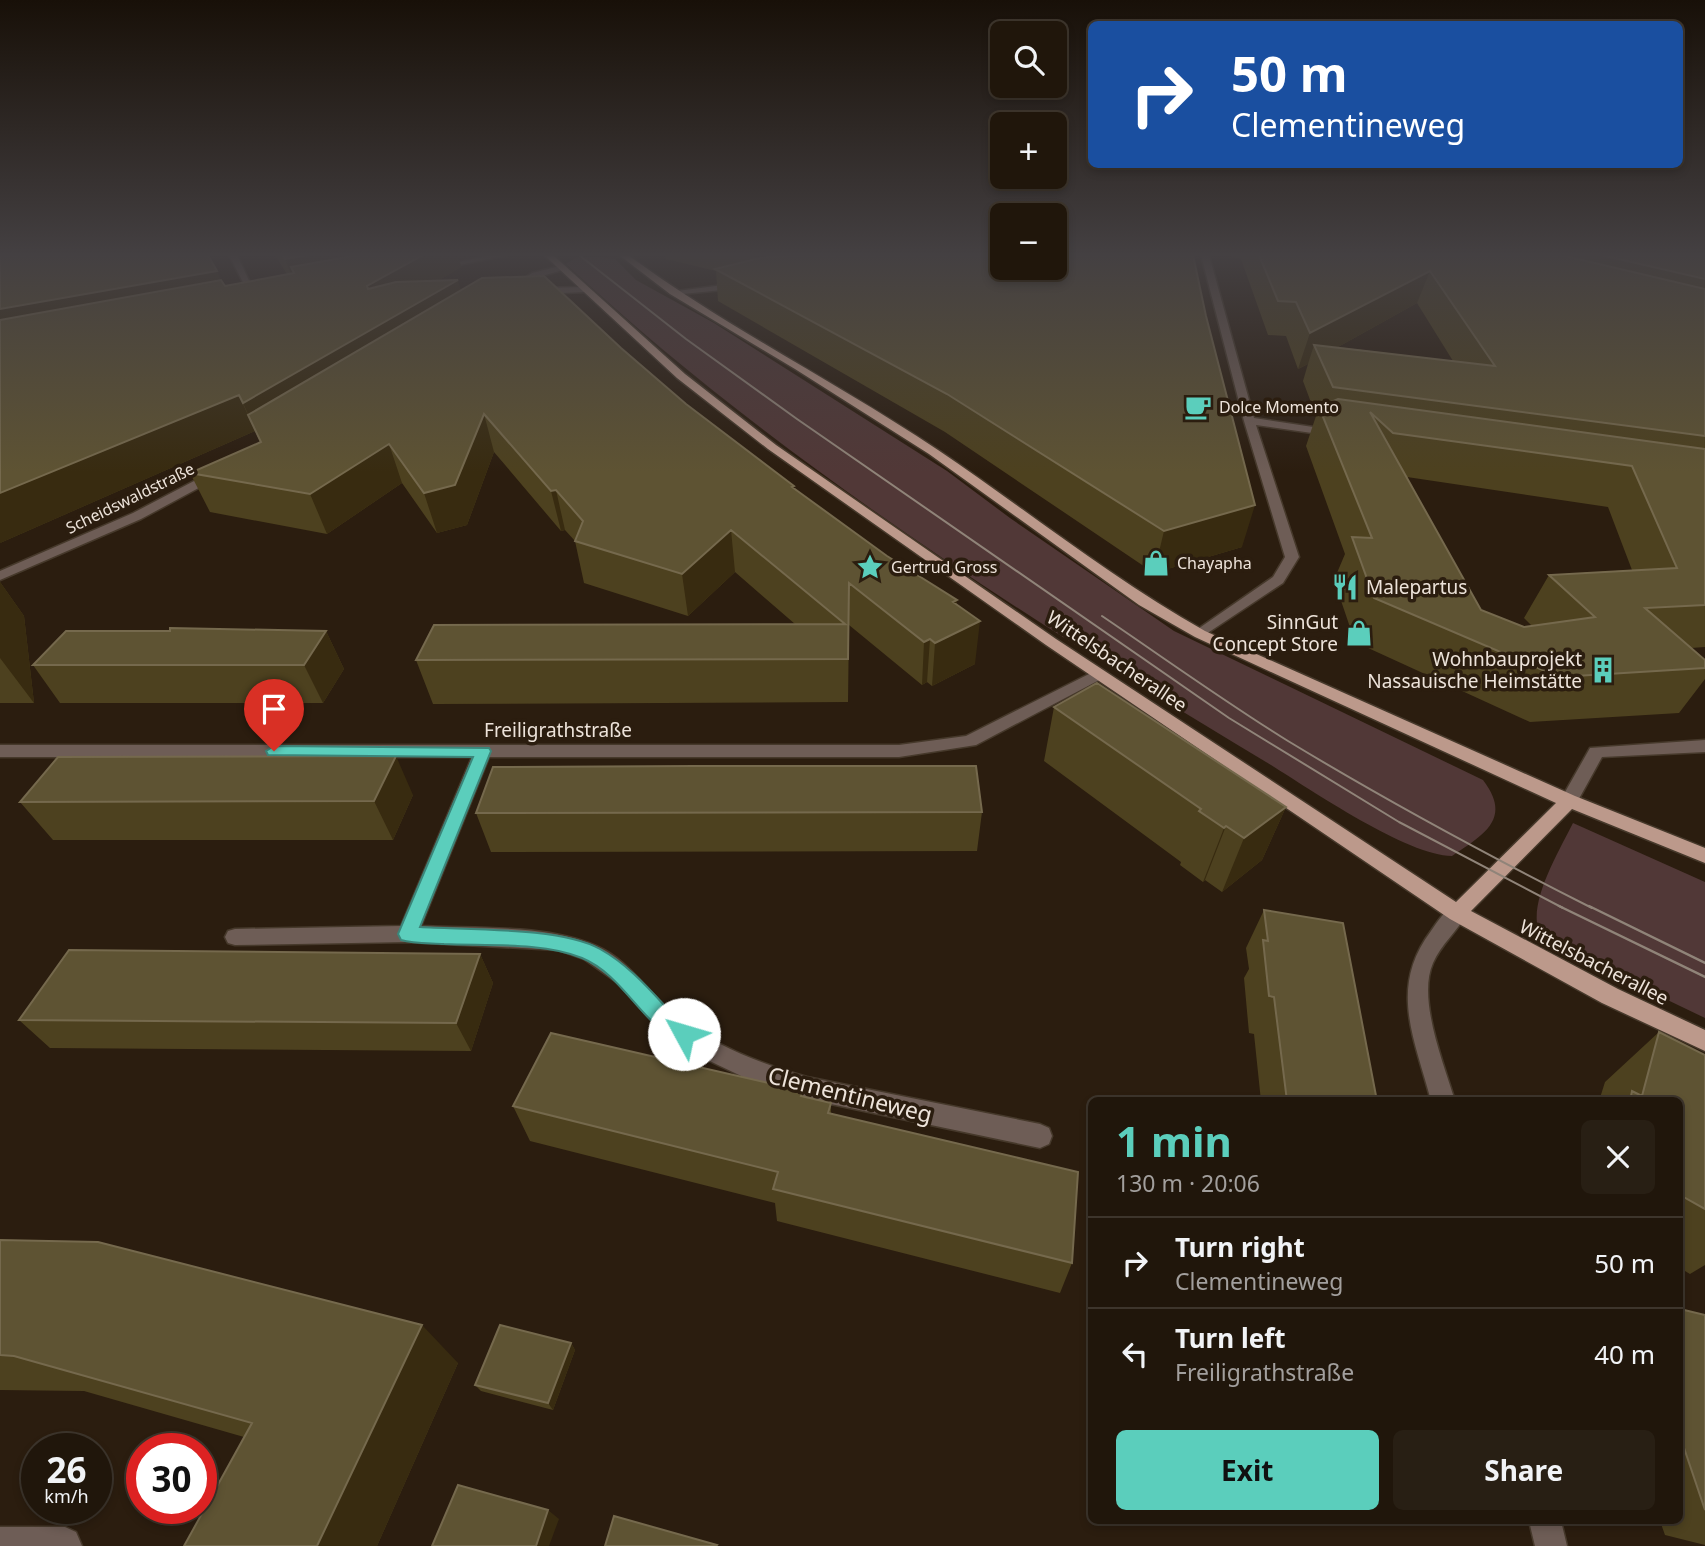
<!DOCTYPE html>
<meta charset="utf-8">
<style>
body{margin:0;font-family:"Noto Sans",sans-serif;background:#281f14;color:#f1f3f6;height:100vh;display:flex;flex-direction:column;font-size:26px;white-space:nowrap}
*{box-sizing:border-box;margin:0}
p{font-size:23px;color:#a29f9d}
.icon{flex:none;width:38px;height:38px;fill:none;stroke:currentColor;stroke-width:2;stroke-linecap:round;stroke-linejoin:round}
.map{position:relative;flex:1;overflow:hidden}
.details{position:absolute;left:1088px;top:1097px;width:595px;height:427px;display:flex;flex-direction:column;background:#20160b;border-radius:10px;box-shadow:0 4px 10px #0003,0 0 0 2px #3d352c}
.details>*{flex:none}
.banner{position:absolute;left:1088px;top:21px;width:595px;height:147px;border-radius:10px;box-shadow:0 4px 10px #0003,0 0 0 2px #3d352c;background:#1a4fa0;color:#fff;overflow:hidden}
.controls{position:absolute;left:990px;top:21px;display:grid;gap:14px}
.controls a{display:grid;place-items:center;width:77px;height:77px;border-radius:10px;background:#20160b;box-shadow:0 4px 10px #0003,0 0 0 2px #3d352c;font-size:35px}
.speed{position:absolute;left:21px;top:1433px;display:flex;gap:14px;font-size:35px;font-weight:700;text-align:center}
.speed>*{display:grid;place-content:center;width:91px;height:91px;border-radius:50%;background:#20160b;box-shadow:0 4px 10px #0003,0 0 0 2px #3d352c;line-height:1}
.speed small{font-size:18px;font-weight:400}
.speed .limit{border:10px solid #d22;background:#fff;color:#111}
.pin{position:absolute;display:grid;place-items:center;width:60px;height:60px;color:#fff;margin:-72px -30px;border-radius:50% 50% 50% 0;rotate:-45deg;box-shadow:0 0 7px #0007}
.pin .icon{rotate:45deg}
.me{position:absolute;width:77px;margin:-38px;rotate:309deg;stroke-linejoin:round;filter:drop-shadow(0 0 5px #0008)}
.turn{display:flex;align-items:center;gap:24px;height:147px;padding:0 28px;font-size:32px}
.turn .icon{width:91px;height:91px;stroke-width:2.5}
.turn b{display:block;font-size:49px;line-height:60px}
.round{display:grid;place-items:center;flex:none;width:74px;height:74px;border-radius:10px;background:#281f14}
.overview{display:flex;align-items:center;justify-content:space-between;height:119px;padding:0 28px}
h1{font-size:42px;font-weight:700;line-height:52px;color:#5bcebc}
.primary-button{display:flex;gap:14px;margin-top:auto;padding:14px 28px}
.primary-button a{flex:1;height:80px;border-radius:10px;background:#5bcebc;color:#111;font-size:28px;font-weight:700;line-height:80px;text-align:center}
.primary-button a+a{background:#281f14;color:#f1f3f6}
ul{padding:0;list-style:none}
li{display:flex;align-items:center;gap:21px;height:91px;padding:0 28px;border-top:2px solid #3d352c}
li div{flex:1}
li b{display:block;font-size:26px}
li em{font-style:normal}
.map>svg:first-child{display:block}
.green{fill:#513837}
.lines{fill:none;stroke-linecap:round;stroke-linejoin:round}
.street-casing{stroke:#46392b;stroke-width:3}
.primary-casing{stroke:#46392b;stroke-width:3}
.street{fill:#6e5d56;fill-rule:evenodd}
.primary{fill:#bc998b;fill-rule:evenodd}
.tram-far1{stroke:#908479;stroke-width:2}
.tram{stroke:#908479;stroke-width:2.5}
.wall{fill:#4d411f;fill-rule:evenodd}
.shaded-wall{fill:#382b10}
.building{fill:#5e5333;stroke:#75694d;stroke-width:2;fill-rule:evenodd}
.route{fill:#5bcebc;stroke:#3b867a;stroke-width:2}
.labels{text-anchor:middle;stroke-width:7;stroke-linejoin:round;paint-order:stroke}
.far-poi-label{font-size:16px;fill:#ede3da;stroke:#2b1d0f;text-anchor:start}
.far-street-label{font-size:16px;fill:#ede3da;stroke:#2b1d0f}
.poi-label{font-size:19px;fill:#ede3da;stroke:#2b1d0f;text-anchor:end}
.street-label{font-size:19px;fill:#ede3da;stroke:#2b1d0f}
.near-street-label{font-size:23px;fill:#ede3da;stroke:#2b1d0f}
</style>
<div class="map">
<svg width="1705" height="1546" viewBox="0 0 1705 1546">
<rect width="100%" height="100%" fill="#2b1d0f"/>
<path class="green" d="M597,257L615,259L636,280L714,323L947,471L1010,518L1174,631L1483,780C1513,819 1483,835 1452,856C1408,856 1311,790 1271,765C1027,619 774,458 566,264L575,258Z
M1573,823L1705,882V1018L1553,945C1548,940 1540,934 1538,928C1530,899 1560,849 1573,823Z"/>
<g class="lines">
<g class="street-casing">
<path id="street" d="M229,255H237L260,304L253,302Z
M491,255H508L439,269L435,267Z
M1201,255H1209L1254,418L1333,430L1339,433L1333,436L1256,425L1299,557L1283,583L1200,638L1193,634L1195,631L1273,577L1285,557L1244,421Z
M560,266L563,270L538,277L516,292L509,290L532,273Z
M739,283L742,288L673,295L669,292Z
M584,287L587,292L537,294L533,291L537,288Z
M215,470L221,474L219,477L141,519L0,580V571L133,513Z
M1099,669L1107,674L1105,677L976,745L899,757H489L421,926C477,929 545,924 596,946C629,960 646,991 673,1013C711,1045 759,1063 807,1077L1040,1124L1049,1128L1052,1136L1049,1144L1040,1148L807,1099L758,1084L697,1055L656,1026L618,983L584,959L559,950L408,942L235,945L228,943L225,937L228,931L235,929L401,926L472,757H0V745H899L966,736Z
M1705,740V752L1602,757L1575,806H1563L1560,801L1590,748Z
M1457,905L1464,907L1467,913C1458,931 1441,944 1433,963C1417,999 1444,1064 1455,1101H1431C1415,1039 1388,988 1431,931C1438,921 1445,909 1457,905Z
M1529,1521H1561L1567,1546H1535Z
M0,1527H65L76,1532L82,1546H0Z"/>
</g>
<g class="primary-casing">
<path id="primary" d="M544,255H553L685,374L776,445L1056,639L1456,902L1556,803L1195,637L1139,605L929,454L795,369L670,294L619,255H628C726,327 836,382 938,450C1027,510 1111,578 1205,631L1575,796L1705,848V863L1572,809L1471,911L1618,989L1705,1030V1051L1602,1003L1450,919L1046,645L768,449L677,378Z"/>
</g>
<use href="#street" class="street"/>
<use href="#primary" class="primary"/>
<path class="tram-far1" d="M579,255L686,339L797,419L1229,718L1399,822L1563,908
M1102,616C1164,658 1225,702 1288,741C1387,801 1489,856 1592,908"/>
<path class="tram" d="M1559,906L1705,977
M1589,906L1705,963"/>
</g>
<path class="wall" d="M275,255H476L459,258L461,267L439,280L460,291L621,348L686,404L794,486V489L887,556L956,605L975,664L932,686L927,682L922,685L849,625L848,702L433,704L416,660L795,624L735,572L688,616L584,583L575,541L565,530L561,531L494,452L467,525L437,533L402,483L327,534L210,512L190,473L260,442L255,431L0,543L220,280L225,286L287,274Z
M666,255H1003L1242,547L1154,573L945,432L718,301L716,271L666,259Z
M1227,255H1705V647L1691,648L1705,660V679L1679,713L1530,722L1355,642L1334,580L1345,554L1306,446L1316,416L1303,381L1308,364L1298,369L1286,336L1268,335L1241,259ZM1417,303L1453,361L1338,347ZM1407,477L1608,507L1632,570L1549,575L1524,618L1532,626L1524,627L1481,610Z
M0,582L24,616L34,703H0Z
M326,631L344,669L323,703H60L33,665Z
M1054,707L1286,807L1262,860L1222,892L1205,880L1203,882L1180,865L1181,862L1044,761Z
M413,795L393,840H53L20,802Z
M982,812L977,851L491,852L476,813Z
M1264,910L1377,1101H1261L1254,1034L1249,1033L1244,978L1249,969L1246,948Z
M480,954L493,983L471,1051L50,1048L19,1020Z
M1659,1032L1705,1055V1265L1690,1274L1680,1268V1101H1599L1605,1082Z
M803,1091V1096L831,1103V1114L1072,1263L1060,1293L777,1221L775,1203L530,1141L513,1106Z
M0,1240L458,1363L377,1546H184L244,1437L84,1391L0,1390Z
M1680,1309L1705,1315V1545L1665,1535L1660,1521H1680Z
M571,1343L575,1350L553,1410L481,1391L475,1385Z"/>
<path class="shaded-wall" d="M309,255H476L459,258L461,267L377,318L294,273L291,267L299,289H297L285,259Z
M754,255H1003L756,280Z
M217,271L230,302L0,345V309Z
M1430,271L1417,303L1320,357L1314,345L1308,364L1298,369L1310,333Z
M458,280L466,311L248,415L259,439L243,403Z
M239,395L255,431L0,543V493Z
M484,414L494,452L467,525L437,533L424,493Z
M389,444L402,483L327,534L310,494Z
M556,490L565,530L561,531L551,491Z
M1255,505L1242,547L1154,573L1164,531Z
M731,530L735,572L688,616L682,574Z
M0,582L24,616L34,703L0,658Z
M957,600L954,634L980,621L975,664L932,686L935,643L953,602Z
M326,631L344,669L323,703L304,665Z
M930,639L927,682L922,685L924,642Z
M396,756L413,795L393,840L374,801Z
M1286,807L1262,860L1222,892L1244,838Z
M1226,826L1205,880L1203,882L1224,828Z
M480,954L493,983L471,1051L456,1023Z
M422,1325L458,1363L377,1546H317Z
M571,1343L575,1350L553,1410L548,1403Z
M548,1510L559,1519L549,1546H536Z"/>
<path class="building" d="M0,255H208L217,271L0,309Z
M283,255H309L285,259Z
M358,255H423L367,286L368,289L396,282L458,280L243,403L239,395L0,493V320L221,280L225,286L294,273L291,267Z
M807,255H1003V268H1055V255H1193L1206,316L1255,505L1164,531L947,394L715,269L760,258Z
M1259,255H1561L1705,289V436L1333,387L1314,345L1495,366L1430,271L1310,333L1296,302L1278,301Z
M1601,255H1705V279Z
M544,276L621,348L686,404L794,486L792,487L887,556L957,600L953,602L980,621L935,643L930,639L924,642L849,583L848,659L416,660L434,625L845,624L731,530L682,574L575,541L583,521L556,490L551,491L484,414L455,485L424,493L389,444L310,494L190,473L261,442L248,415L482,278Z
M1338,399L1705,449V605L1645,608L1705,660V668L1559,677L1374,598L1352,537L1372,538L1319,407ZM1370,412L1393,433L1632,466L1677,568L1549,575L1595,617L1524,627L1481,610Z
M170,628L326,631L304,665H33L66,631H170Z
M1097,683L1286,807L1244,838L1226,826L1224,828L1199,811L1201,809L1054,707Z
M396,756L374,801L20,802L58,757Z
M694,766H976L982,812L476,813L493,767Z
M1264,910L1343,923L1377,1101H1287L1274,997L1269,996L1263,940L1268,941Z
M69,950L480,954L456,1023L19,1020Z
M1659,1032L1705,1055V1209L1680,1195V1101H1630L1632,1091L1642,1096Z
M551,1033L803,1091L801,1096L831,1103L828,1113L1078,1172L1072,1263L773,1189L778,1172L513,1106Z
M0,1240L98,1242L422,1325L317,1546H184L252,1423L14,1356L0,1355Z
M1680,1309L1705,1315V1510L1680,1436Z
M500,1325L571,1343L548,1403L475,1385Z
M458,1485L548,1510L536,1546H432Z
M614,1516L717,1545L716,1546H605Z"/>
<linearGradient id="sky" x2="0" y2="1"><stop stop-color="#181008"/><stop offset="0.54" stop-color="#444042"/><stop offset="1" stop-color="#444042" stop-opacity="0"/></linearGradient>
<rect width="1705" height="472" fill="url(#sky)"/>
<path class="route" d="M274,746L489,748L491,751L420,927C467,930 561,927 600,949C625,963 644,983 664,1005C673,1015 689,1021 695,1034L692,1040L684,1043C642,1027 625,976 582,958C544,942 486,946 444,944C430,943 414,944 401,940L398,934L473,757L268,755L266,751Z"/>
<defs>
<g id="cafe-bare" transform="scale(2.1)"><path d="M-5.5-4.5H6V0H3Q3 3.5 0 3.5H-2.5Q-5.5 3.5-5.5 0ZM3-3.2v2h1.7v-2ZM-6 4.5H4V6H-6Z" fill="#5bcebc" stroke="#2b1d0f" stroke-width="2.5" paint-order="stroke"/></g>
<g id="shop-bare" transform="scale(2.1)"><path d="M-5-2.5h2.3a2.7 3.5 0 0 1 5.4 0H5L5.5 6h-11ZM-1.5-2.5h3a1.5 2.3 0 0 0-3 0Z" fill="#5bcebc" stroke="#2b1d0f" stroke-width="2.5" paint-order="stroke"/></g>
<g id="sight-bare" transform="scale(2.1)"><path d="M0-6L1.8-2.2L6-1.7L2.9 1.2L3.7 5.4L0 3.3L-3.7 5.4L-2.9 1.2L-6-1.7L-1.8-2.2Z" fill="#5bcebc" stroke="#2b1d0f" stroke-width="2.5" paint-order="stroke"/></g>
<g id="restaurant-bare" transform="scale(2.1)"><path d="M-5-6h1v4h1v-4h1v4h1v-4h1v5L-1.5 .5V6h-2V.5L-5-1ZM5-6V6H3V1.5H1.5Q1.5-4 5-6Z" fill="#5bcebc" stroke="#2b1d0f" stroke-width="2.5" paint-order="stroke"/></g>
<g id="building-bare" transform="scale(2.1)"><path d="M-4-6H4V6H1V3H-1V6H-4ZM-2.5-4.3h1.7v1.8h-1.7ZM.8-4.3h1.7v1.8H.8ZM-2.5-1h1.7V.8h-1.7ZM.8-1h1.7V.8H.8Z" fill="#5bcebc" stroke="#2b1d0f" stroke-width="2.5" paint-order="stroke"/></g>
</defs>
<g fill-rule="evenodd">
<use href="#cafe-bare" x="1198" y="407"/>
<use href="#shop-bare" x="1156" y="563"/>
<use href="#sight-bare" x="870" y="567"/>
<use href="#restaurant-bare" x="1345" y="587"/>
<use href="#shop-bare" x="1359" y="633"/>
<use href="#building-bare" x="1603" y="670"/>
</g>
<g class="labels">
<g class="far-poi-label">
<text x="1219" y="413">Dolce Momento</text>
<text x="1177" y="569">Chayapha</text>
<text x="891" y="573">Gertrud Gross</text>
</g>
<g class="far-street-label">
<text transform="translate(130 498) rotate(-26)" y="6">Scheidswaldstraße</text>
</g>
<g class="poi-label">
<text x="1366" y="594" text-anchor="start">Malepartus</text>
<text x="1338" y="629">SinnGut<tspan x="1338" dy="22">Concept Store</tspan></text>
<text x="1582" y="666">Wohnbauprojekt<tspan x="1582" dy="22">Nassauische Heimstätte</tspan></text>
</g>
<g class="street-label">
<text transform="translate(1117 661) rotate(34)" y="7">Wittelsbacherallee</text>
<text x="558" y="737">Freiligrathstraße</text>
<text transform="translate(1594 962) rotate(27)" y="7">Wittelsbacherallee</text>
</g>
<g class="near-street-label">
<text transform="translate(850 1095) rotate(14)" y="8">Clementineweg</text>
</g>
</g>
</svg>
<div class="controls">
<a><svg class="icon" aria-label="search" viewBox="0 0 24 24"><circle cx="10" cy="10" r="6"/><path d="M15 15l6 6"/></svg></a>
<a>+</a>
<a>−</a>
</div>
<div class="speed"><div>26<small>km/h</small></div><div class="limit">30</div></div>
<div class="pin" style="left:274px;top:751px;background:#d93025"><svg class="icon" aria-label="arrive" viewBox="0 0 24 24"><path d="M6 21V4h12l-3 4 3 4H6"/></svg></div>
<svg class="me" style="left:684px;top:1034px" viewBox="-20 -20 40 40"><circle r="19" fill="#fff"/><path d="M0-13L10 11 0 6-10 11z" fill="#5bcebc"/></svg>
<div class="banner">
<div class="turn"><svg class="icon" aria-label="right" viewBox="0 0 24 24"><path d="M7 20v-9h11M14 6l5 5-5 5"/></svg><div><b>50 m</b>Clementineweg</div></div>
</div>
<section class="details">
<div class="overview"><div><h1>1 min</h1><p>130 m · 20:06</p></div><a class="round"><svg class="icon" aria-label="close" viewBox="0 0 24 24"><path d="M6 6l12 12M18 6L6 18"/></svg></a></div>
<ul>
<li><svg class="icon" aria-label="right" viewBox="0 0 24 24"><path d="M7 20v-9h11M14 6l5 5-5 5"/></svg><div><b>Turn right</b><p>Clementineweg</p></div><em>50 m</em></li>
<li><svg class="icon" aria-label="left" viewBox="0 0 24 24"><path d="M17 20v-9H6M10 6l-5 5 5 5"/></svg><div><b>Turn left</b><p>Freiligrathstraße</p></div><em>40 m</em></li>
</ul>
<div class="primary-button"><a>Exit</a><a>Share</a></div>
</section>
</div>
